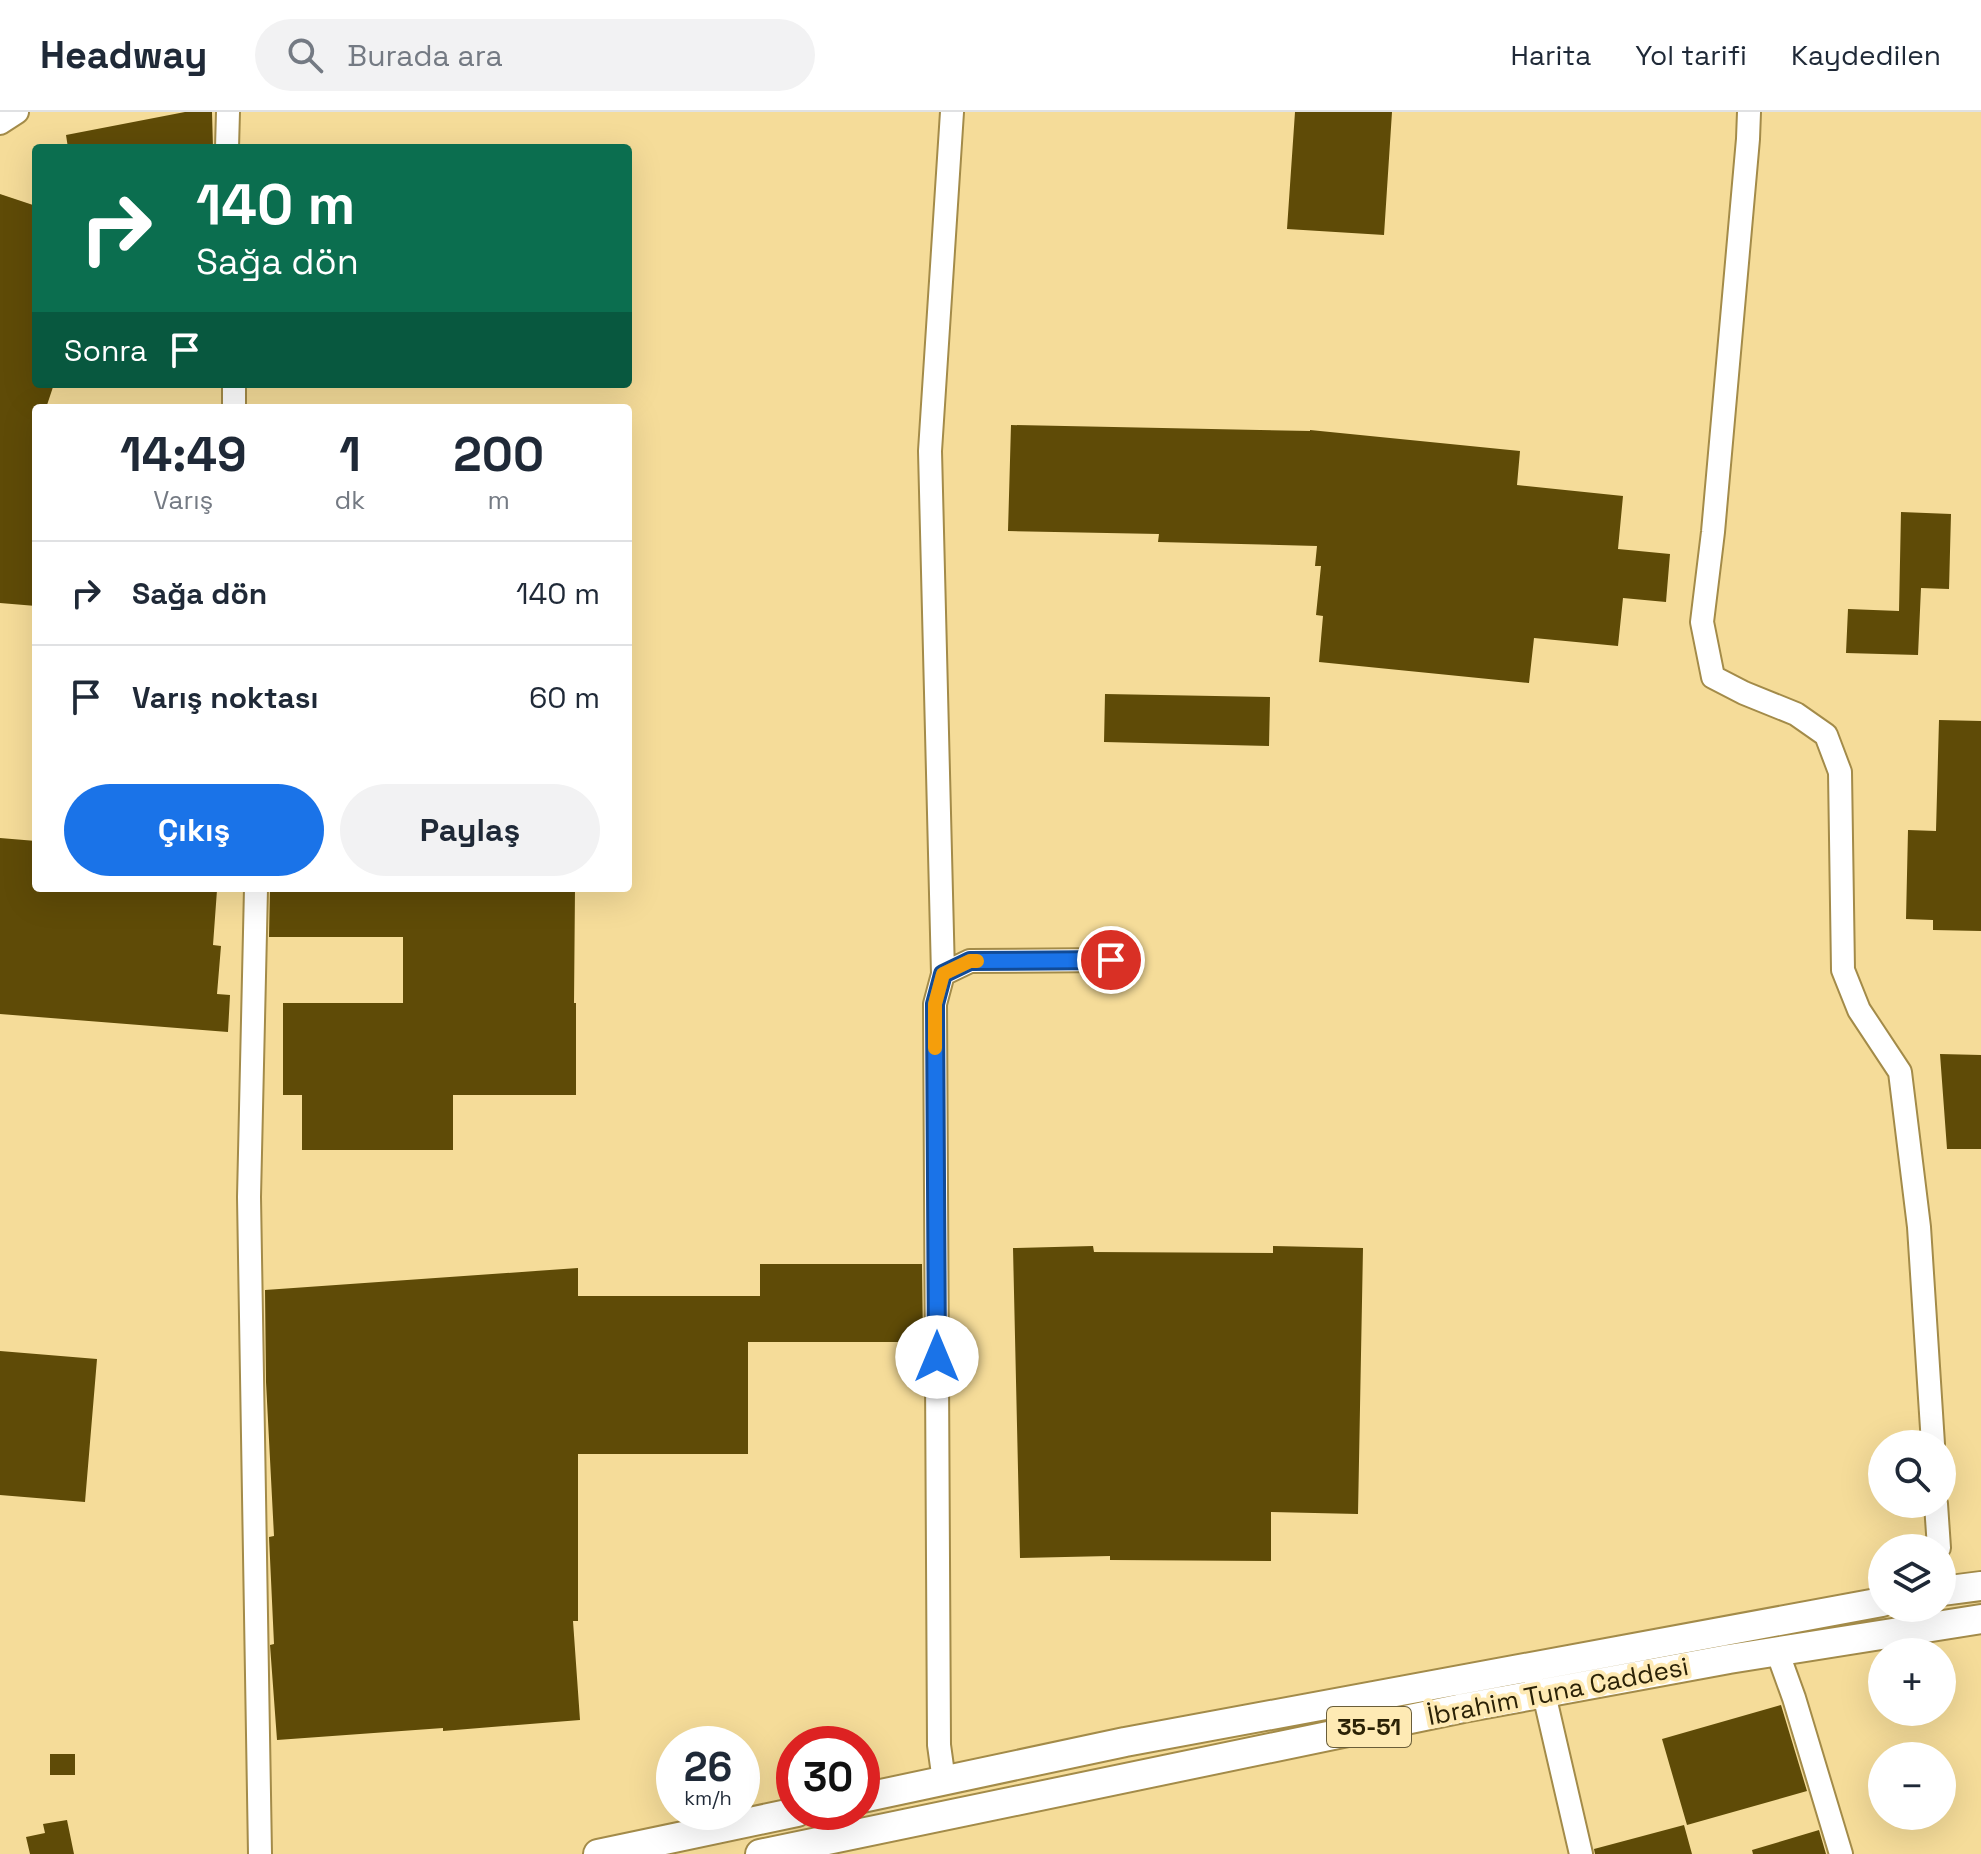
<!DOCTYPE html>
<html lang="tr">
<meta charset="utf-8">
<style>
body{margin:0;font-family:"Space Grotesk",sans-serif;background:#f2f2f3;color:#1f2937;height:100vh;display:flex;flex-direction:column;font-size:30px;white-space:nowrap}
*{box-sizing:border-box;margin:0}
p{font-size:26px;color:#747a83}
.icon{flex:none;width:44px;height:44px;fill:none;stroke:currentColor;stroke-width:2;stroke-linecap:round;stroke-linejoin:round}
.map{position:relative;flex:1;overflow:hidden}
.details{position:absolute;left:32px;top:292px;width:600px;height:488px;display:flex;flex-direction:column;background:#fff;border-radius:8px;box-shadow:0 8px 32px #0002}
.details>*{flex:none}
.top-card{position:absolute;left:32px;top:32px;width:600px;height:244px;border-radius:8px;box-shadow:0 8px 32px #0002;background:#0b6e4f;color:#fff;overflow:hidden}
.buttons{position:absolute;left:1868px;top:1318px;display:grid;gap:16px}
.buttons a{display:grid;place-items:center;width:88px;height:88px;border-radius:50%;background:#fff;box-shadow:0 8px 32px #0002;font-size:40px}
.speed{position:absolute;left:656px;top:1614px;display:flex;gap:16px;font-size:40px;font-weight:700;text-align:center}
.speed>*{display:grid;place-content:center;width:104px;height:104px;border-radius:50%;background:#fff;box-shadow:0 8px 32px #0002;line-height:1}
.speed small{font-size:20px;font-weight:400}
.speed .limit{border:12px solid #d22;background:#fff;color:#111}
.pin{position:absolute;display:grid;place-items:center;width:68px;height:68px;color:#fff;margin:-34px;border:4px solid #fff;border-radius:50%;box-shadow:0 2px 8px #0007}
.me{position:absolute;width:88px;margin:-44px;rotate:0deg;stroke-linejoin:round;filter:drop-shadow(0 0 6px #0008)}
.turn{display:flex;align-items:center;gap:28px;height:168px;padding:0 32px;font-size:36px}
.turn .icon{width:104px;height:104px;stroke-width:2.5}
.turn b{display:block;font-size:56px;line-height:68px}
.then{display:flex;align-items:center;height:76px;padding:0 32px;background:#0003;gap:16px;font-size:30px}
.eta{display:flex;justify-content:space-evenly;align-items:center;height:136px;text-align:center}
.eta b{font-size:48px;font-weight:600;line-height:56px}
.primary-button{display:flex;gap:16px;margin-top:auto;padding:16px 32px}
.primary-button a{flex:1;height:92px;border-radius:48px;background:#1a73e8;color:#fff;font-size:32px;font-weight:600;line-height:92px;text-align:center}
.primary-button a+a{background:#f2f2f3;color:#1f2937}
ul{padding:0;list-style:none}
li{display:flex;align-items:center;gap:24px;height:104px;padding:0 32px;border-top:2px solid #e0e1e3}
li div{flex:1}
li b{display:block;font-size:30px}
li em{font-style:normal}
header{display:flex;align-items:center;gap:48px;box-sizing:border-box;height:112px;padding:0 40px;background:#fff;border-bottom:2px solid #e0e1e3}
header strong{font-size:38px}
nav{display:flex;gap:44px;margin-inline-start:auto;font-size:28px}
.search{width:560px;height:72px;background:#f2f2f3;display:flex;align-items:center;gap:20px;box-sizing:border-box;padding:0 28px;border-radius:44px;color:#747a83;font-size:30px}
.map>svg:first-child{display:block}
.building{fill:#5f4b07}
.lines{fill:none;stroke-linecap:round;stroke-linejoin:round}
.minor-casing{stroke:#a38b49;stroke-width:26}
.major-casing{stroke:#a38b49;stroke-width:32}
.minor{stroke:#fff;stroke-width:22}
.major{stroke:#fff;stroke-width:28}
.route-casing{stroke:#114b97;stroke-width:20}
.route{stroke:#1a73e8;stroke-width:14}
.slow{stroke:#f59e0b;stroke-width:14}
.labels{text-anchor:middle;stroke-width:8;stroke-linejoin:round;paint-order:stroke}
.shield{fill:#feeab4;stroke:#6a5e3a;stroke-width:2}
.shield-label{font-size:24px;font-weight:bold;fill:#2b2206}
.street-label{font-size:26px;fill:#2b2206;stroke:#feeab4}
</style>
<header>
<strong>Headway</strong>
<div class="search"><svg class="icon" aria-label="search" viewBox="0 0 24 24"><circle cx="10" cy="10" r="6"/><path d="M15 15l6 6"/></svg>Burada ara</div>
<nav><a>Harita</a><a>Yol tarifi</a><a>Kaydedilen</a></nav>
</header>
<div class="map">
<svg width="1981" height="1742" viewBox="0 0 1981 1742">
<rect width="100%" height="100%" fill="#f5dc99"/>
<path class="building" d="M185,0H212L213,36H68L66,23Z
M1295,0H1392L1384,123L1287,117Z
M0,82L36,94V272H54L46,296H36V494L0,491Z
M1011,313L1310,319V318L1520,339L1517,373L1623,384L1618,437L1670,442L1666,490L1623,486L1618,534L1534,526L1529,571L1319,550L1323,504L1316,503L1321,454H1315L1317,434L1158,430L1159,422L1008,419Z
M1901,400L1951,402L1949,477L1921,476L1918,543L1846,541L1848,497L1899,499Z
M1105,582L1270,585L1269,634L1104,630Z
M1939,608L1981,609V819L1933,818V808L1906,807L1908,718L1936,719Z
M0,726L36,729V776H190L217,778L213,833L221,834L217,882L230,883L228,920L0,902Z
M270,776H575L574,891H576V983H453V1038H302V983H283V891H403V825H269Z
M1940,942L1981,943V1037H1947Z
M1093,1134L1094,1140L1273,1141V1134L1363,1136L1358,1402L1271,1400V1449L1110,1448V1444L1020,1446L1013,1136Z
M760,1152H922L923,1230H748V1342H578V1509H573L580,1608L443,1619V1616L277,1628L270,1533L274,1532L269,1425L274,1424L266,1270L265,1178L578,1156V1184H760Z
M0,1239L97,1247L85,1390L0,1383Z
M1781,1593L1807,1679L1687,1713L1662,1627Z
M50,1642H75V1663H50Z
M67,1708L74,1742H30L26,1725L45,1721L43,1712Z
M1684,1713L1692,1742H1595L1594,1737Z
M1819,1718L1826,1742H1753L1752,1738Z"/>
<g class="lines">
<g class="minor-casing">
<path id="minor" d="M1749,0L1748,27L1713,420L1702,510L1713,565L1744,581L1796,602L1826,623L1840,660L1843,858L1859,898L1900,960L1919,1115L1933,1332
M0,11L17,0
M227,36L228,0
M234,272V296
M256,776L249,1085L260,1742
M943,862L930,339L952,0
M1936,1392L1939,1436
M1777,1539L1794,1586L1841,1742
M1544,1582L1581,1742
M944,1669L939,1633L935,892L943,862L970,849L1111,848"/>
</g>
<g class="major-casing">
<path id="major" d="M1942,1479L1981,1474
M862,1686L1125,1630L1882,1490
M598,1742L797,1700
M760,1742L1463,1596L1729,1547L1981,1507"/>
</g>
<use href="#minor" class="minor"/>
<use href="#major" class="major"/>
</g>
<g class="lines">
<g class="route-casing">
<path id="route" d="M937,1245L935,892L943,862L970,849L1111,848"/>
</g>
<use href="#route" class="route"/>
<path class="slow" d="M935,936V892L943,862L970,849H977"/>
</g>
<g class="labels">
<rect class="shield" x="1327" y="1595" width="84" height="40" rx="6"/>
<g class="shield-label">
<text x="1369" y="1623">35-51</text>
</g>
<g class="street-label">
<text transform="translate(1558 1579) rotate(-11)" y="9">İbrahim Tuna Caddesi</text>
</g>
</g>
</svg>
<div class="buttons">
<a><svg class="icon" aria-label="search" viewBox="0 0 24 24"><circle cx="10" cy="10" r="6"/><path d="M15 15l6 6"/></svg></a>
<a><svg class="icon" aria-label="layers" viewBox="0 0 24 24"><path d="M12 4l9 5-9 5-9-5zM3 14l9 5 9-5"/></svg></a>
<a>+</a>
<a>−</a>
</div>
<div class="speed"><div>26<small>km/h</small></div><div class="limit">30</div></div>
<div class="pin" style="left:1111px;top:848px;background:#d93025"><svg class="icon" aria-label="arrive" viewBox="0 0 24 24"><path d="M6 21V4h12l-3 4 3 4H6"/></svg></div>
<svg class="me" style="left:937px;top:1245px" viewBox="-20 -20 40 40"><circle r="19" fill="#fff"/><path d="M0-13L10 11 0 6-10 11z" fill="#1a73e8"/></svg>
<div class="top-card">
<div class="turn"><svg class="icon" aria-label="right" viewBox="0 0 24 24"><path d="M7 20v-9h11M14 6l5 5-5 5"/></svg><div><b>140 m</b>Sağa dön</div></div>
<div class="then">Sonra<svg class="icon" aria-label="arrive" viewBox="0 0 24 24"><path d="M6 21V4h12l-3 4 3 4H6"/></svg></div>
</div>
<section class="details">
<div class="eta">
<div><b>14:49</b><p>Varış</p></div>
<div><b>1</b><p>dk</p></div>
<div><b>200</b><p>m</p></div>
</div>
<ul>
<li><svg class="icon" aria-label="right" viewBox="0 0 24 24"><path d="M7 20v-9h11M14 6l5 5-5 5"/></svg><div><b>Sağa dön</b></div><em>140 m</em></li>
<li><svg class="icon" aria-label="arrive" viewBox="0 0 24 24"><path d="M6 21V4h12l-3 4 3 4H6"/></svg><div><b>Varış noktası</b></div><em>60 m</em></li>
</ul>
<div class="primary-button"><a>Çıkış</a><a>Paylaş</a></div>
</section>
</div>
